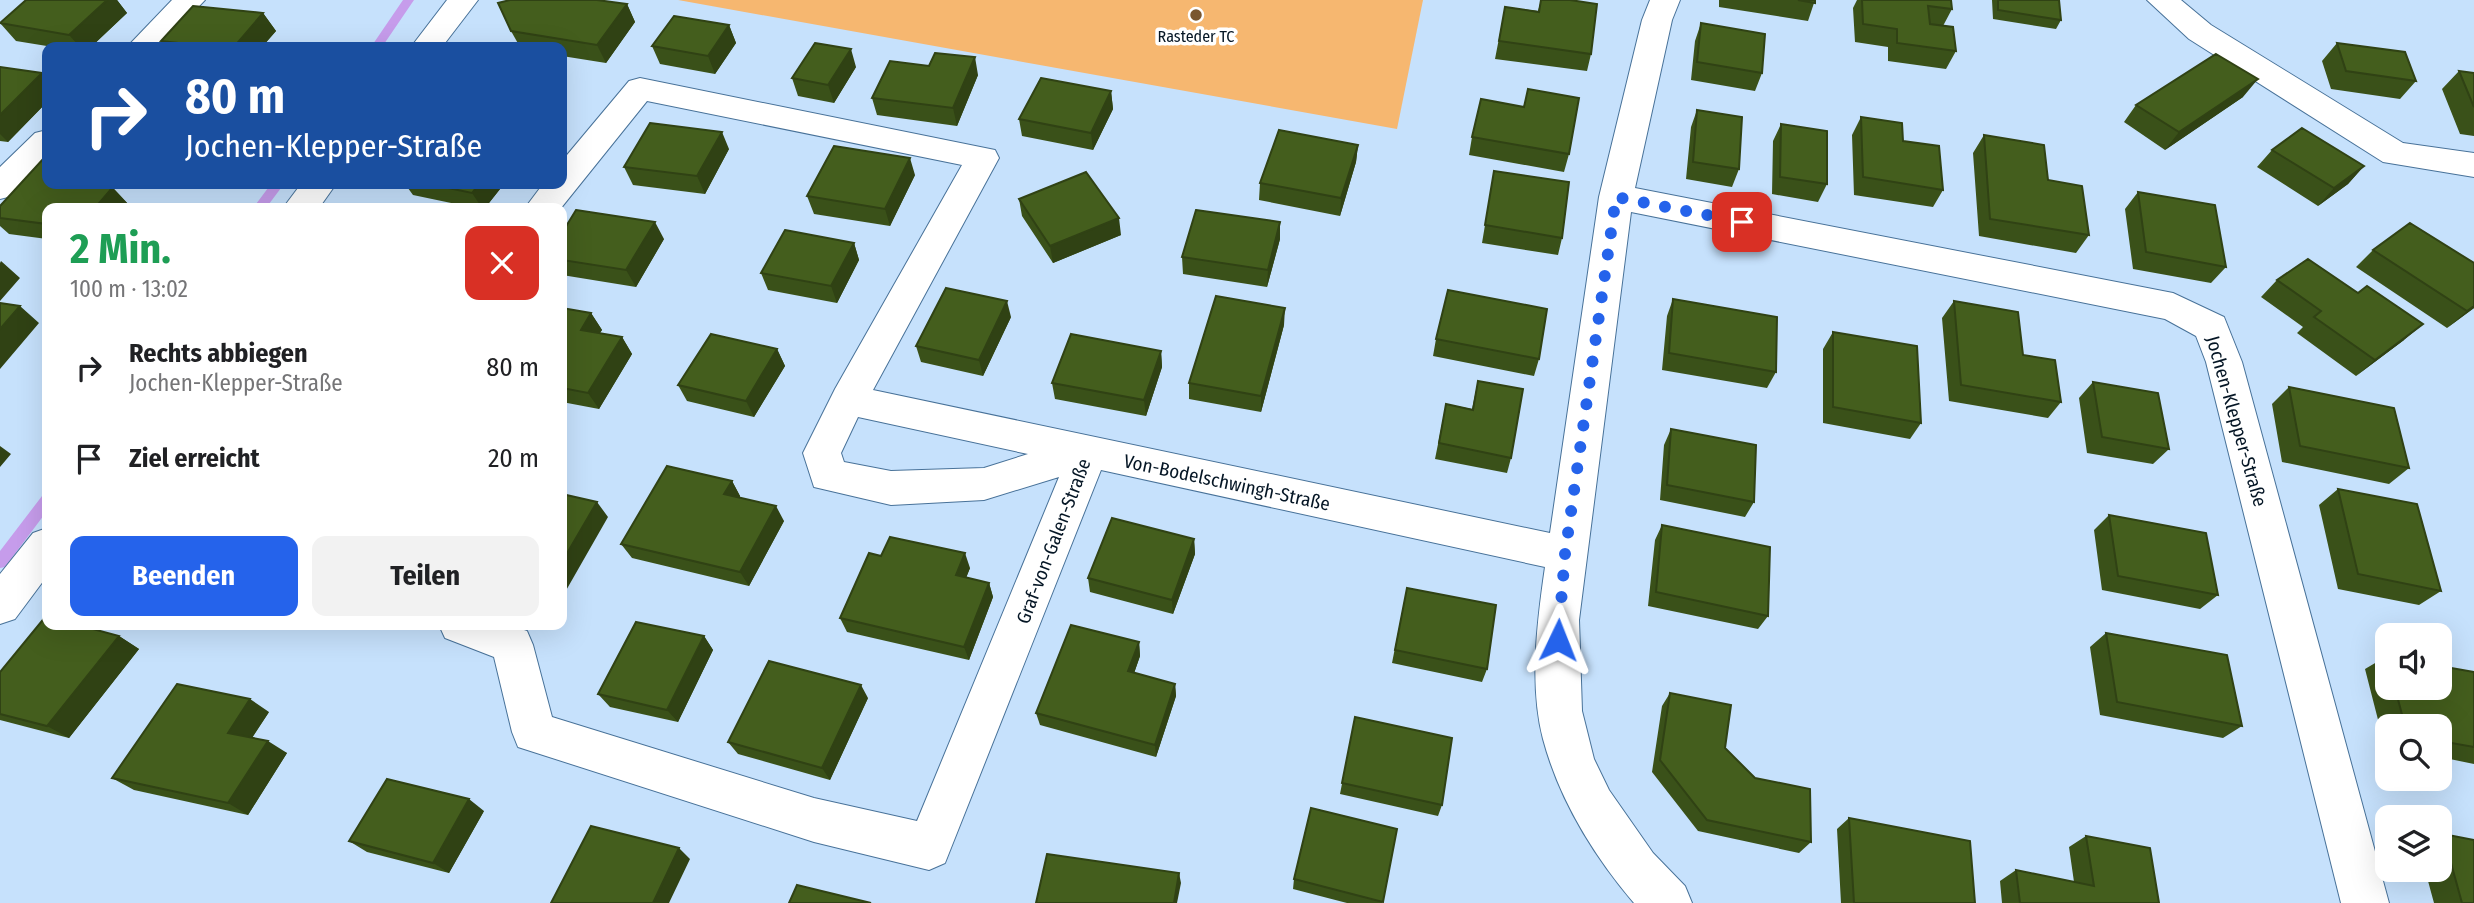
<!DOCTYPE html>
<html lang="de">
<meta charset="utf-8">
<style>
body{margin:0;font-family:"Fira Sans Condensed",sans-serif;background:#f2f2f2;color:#202124;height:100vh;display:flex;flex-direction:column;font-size:26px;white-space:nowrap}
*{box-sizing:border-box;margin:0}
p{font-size:23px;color:#757577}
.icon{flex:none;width:38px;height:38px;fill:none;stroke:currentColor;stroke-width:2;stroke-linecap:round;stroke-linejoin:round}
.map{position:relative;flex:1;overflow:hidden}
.panel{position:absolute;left:42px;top:203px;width:525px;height:427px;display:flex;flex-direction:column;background:#fff;border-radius:14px;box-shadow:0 7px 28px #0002}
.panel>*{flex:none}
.banner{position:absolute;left:42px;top:42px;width:525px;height:147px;border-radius:14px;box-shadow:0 7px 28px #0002;background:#1a4fa0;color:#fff;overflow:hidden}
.tools{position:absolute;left:2375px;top:623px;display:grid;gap:14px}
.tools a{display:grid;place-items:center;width:77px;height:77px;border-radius:14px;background:#fff;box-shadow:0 7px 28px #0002;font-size:35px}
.pin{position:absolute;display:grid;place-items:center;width:60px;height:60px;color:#fff;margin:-30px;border-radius:14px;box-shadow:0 4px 10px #0006}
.me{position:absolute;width:77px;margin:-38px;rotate:2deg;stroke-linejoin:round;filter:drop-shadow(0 0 5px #0008)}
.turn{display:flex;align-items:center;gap:24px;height:147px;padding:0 28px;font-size:32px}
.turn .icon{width:91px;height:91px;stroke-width:2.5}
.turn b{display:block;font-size:49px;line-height:60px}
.round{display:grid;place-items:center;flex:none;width:74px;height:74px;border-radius:14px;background:#f2f2f2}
.head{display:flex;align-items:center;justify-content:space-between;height:119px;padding:0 28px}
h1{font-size:42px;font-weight:700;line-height:52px;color:#1e9e55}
.primary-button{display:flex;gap:14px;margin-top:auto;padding:14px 28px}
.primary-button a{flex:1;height:80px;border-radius:14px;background:#2563eb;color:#fff;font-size:28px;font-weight:700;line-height:80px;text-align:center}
.primary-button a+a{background:#f2f2f2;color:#202124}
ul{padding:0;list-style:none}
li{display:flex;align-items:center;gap:21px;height:91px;padding:0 28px}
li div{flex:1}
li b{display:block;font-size:26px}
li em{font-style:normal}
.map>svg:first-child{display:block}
.green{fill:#f6b770}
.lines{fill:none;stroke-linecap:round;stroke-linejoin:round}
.stream{fill:#c69ceb;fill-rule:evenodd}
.minor-casing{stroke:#487299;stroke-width:2}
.minor{fill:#fff;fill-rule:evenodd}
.wall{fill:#3a5119}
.shaded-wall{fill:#304214}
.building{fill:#445e1d;stroke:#304214;stroke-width:2}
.route{stroke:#2563eb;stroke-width:12;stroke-dasharray:0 21.6}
.poi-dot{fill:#79562f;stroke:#fff;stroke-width:2.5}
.labels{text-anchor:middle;stroke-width:7;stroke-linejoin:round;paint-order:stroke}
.far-poi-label{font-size:16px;fill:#051625;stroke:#fff}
.street-label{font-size:19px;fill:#051625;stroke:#fff}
</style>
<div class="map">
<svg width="2474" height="903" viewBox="0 0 2474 903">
<rect width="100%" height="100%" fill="#c6e1fc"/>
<path class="green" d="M678,0H1423L1397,129Z"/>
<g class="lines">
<path class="stream" d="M403,0H414L382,47H371Z
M271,184H284L266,208H253Z
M47,494V511L5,567L0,568V551L42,496Z"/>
<g class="minor-casing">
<path id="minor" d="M172,0H205L160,47H127Z
M447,0H478L442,47H411Z
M1650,0H1680L1672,20L1635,188L2173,293L2224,317L2242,362L2389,903H2341L2206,362L2196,336L2165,319L1631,212L1579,620L1582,711L1594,759L1609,790L1653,853L1685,886L1692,903H1634C1594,856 1559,799 1543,739C1529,685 1537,622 1545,567L1101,470L945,863L929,870L814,842L518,747L512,732L494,657L445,638L439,625H509L527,631L533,645L552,717L814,798L917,821L1059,477L984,500L891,505L814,487L803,453L835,389L962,165L647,101L561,208H525L543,184H562V161L629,81L640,78L995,150L999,158L873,390L1550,533L1599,197L1642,20ZM858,417L1028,454L984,468L891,471L844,462L841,453Z
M2147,0H2181L2211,25L2403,143L2474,153V177L2383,162L2189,39Z
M47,130V160L12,196L0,199V167L35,133Z
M301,184H336L319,208H283Z
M47,528V576L15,619L0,624V574L33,533Z"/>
</g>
<use href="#minor" class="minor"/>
</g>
<path class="wall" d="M26,0H117L127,13L91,47H53L16,41L0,23Z
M1541,0L1591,54L1587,71L1495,59L1505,7L1538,11Z
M1719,0H1815L1808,21L1719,7Z
M1857,0H1951L1952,9L1943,26L1956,51L1946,69L1888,61V47L1855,42L1853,8Z
M1992,0H2059L2061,20L2056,29L1993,19Z
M627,4L635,22L606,63L562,56V47H520L511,31Z
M263,13L276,31L262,47H166L161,41Z
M1701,23L1762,73L1755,91L1691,80L1695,41Z
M729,25L736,43L715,74L660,64L652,46Z
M2337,43L2416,81L2400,99L2331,89L2322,61Z
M929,66L978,75L957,126L877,115L872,98Z
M0,67L42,73L47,78V102L8,142L0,141Z
M856,67L834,103L798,96L792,78Z
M2459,71L2474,73V136L2460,134L2442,89Z
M1111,91L1113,109L1093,150L1022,136L1019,119Z
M2243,97L2165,150L2124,122L2136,105Z
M1697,110L1739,169L1732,187L1686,179L1691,127Z
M1861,117L1903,141L1943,190L1933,207L1854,195L1852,135Z
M1781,124L1827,184L1818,202L1772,194L1773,141Z
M1984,135L2048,180L2089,235L2076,253L1979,236L1973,153Z
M1472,137L1569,154L1564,172L1469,155Z
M1358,145L1356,162L1340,216L1259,200L1260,183Z
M729,149L705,194L633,185L624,167Z
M2272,150L2364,166L2348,184L2318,206L2257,167Z
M1494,171L1562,238L1558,255L1482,243Z
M915,175L890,226L814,214L807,196Z
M405,184H504L485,208H475L413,195Z
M114,189L129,205L47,208V239L9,234L0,226V206Z
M2138,192L2226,267L2211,283L2133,269L2125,209Z
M1019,199L1121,235L1053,263L1022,216Z
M1280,222V239L1267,287L1183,274L1182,257Z
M562,233L664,239L636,287L562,275Z
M854,243L859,260L837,303L768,290L761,273Z
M2373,250L2474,308L2447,328L2356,267Z
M2277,280L2358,293L2404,340L2356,376L2297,333L2303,327L2261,297Z
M1673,299L1776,372L1767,388L1662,370L1667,316Z
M1954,301L2023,355L2061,402L2048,418L1949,401L1942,318Z
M562,308L591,313L602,330L599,333L622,337L632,354L599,409L562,402Z
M1011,317L983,376L921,362L916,346Z
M1284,325L1261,412L1189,399V383Z
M1833,332L1921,423L1910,439L1823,423V349Z
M1436,339L1539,359L1534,376L1433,356Z
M777,349L785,366L754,417L687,401L678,385Z
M1161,351L1162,367L1146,416L1055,399L1052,383Z
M1478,381L1511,458L1507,473L1435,459L1446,404L1472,409Z
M2093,382L2169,449L2153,464L2087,453L2079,398Z
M2289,387L2409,468L2389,484L2282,462L2272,404Z
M1671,429L1754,502L1745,517L1660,500L1664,445Z
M732,481L740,496V497L784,521L749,586L632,558L621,544Z
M2338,489L2441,591L2419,605L2338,589L2319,505Z
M2109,515L2218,595L2200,609L2102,590L2094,530Z
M1662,525L1768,616L1758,629L1648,606L1655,540Z
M1194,539L1195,554L1173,614L1090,592L1088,578Z
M881,556L970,568L966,578L989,583L993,597L969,660L847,632L840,618Z
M1404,602L1487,669L1482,682L1392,663Z
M2106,633L2242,726L2223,738L2100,715L2090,647Z
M119,636L139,649L69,738L0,720V672Z
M704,636L713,650L678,722L610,707L598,694Z
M1139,642L1140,656L1134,673L1175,684L1176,696L1156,757L1040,725L1036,713Z
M2387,656V688H2440L2474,672V764L2440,757V726H2387V747H2385L2365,669Z
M1670,693L1811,842L1799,853L1698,831L1652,772L1662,706Z
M868,698L830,780L738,754L728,742Z
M269,712L252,738L287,753L248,815L134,790L112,778Z
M1355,717L1442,805L1438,816L1340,794Z
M484,811L449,873L367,852L349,841Z
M1849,818L1975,903H1841L1837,829Z
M1397,829L1382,903H1347L1293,889L1294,879Z
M2443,834L2474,903H2434L2425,870H2440V835Z
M2086,836L2159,903H2002L2000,881L2016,870L2074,882L2069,847Z"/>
<path class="shaded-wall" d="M107,0H117L127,13L91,47H80L69,35Z
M627,4L635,22L606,63L597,45Z
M263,13L276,31L262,47H234Z
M729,25L736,43L715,74L708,56Z
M851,49L856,67L834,103L828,85Z
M975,57L978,75L957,126L953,108Z
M42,73L47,78V102L8,142L0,134V115Z
M2258,79L2243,97L2165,150L2179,132Z
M1111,91L1113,109L1093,150L1091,133Z
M722,132L729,149L705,194L697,176Z
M1358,145L1356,162L1340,216L1341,198Z
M910,158L915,175L890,226L885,209Z
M2364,166L2348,184L2318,206L2334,188Z
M88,184H119L114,189L129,205L126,208H95L87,185Z
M479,184H504L485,208H482L472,193Z
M1119,218L1121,235L1053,263L1050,246Z
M655,222L664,239L636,287L626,270Z
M1280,222V239L1267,287L1268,270Z
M854,243L859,260L837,303L831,286Z
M1,261L20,278L0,301V263Z
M1007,301L1011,317L983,376L979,360Z
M20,306L39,323L0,369V329Z
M2474,306V308L2447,328L2467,311Z
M1285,308L1284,325L1261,412V396Z
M591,313L602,330L591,347L581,330Z
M2423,324L2404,340L2356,376L2375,360Z
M622,337L632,354L599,409L588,393Z
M777,349L785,366L754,417L746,401Z
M1161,351L1162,367L1146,416L1144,400Z
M0,446L11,454L0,467Z
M732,481L740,496L733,509L724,494Z
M597,502L608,517L564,594L562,591V562Z
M776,506L784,521L749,586L740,572Z
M1194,539L1195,554L1173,614L1172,600Z
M965,553L970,568L961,590L956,575Z
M989,583L993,597L969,660L964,647Z
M119,636L139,649L69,738L47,726Z
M704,636L713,650L678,722L667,710Z
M1139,642L1140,656L1130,685L1128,671Z
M1175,684L1176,696L1156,757L1155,745Z
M861,685L868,698L830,780L822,768Z
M250,699L269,712L247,745L228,733Z
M268,741L287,753L248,815L228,803Z
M469,799L484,811L449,873L433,863Z
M679,848L690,859L669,903H653Z
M1179,873L1181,883L1177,903H1174Z"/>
<path class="building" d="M26,0H107L69,35L0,23Z
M510,0H597L627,4L597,45L511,31L498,3Z
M1541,0H1570L1597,4L1591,54L1499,41L1505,7L1539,12Z
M1798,0H1815V3Z
M1862,0H1951L1952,9L1928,6L1930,24L1953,27L1956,51L1897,43V29L1863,24Z
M1998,0H2059L2061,20L1998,10Z
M193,6L263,13L234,47H213L161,41Z
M674,16L729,25L708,56L652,46Z
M1701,23L1765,34L1762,73L1697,62Z
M815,43L851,49L828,85L792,78Z
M2337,43L2405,52L2416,81L2346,71Z
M935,53L975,57L953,108L872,98L890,61L929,66Z
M2216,54L2258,79L2179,132L2136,105Z
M0,67L42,73L0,115Z
M2459,71L2474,73V107Z
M1041,78L1111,91L1091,133L1019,119Z
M1528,89L1579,98L1569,154L1472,137L1481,99L1524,107Z
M1697,110L1742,117L1739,169L1693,162Z
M1861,117L1902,123L1903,141L1939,146L1943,190L1863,177Z
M650,123L722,132L697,176L624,167Z
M1781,124L1827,131V184L1780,177Z
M2302,128L2364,166L2334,188L2272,150Z
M1279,130L1358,145L1341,198L1260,183Z
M1984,135L2044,145L2048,180L2082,186L2089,235L1990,219Z
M834,146L910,158L885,209L807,196Z
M44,158H47V184H88L87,185L113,187L95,208H47V224L0,218V206Z
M1494,171L1569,182L1562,238L1485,225Z
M1086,172L1119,218L1050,246L1019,199Z
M429,184H479L472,193Z
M2138,192L2215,205L2226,267L2146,252Z
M576,210L655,222L626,270L562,260V233Z
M1196,210L1280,222L1268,270L1182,257Z
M2410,223L2474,263V306L2467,311L2373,250Z
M785,230L854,243L831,286L761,273Z
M2308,259L2358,293L2367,286L2423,324L2375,360L2314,317L2321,311L2277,280Z
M946,288L1007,301L979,360L916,346Z
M1448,290L1547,309L1539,359L1436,339Z
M1216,296L1285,308L1261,396L1189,383Z
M1673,299L1777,317L1776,372L1669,353Z
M1954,301L2018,312L2023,355L2055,360L2061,402L1961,385Z
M0,303L20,306L0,329Z
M562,308L591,313L581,330L622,337L588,393L562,388Z
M1833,332L1917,346L1921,423L1833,407Z
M711,334L777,349L746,401L678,385Z
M1071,334L1161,351L1144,400L1052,383Z
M1478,381L1523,389L1511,458L1439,443L1446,404L1473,410Z
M2093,382L2158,393L2169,449L2102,437Z
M2289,387L2394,408L2409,468L2300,446Z
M1671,429L1756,445L1754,502L1667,485Z
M667,466L732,481L724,494L776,506L740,572L621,544Z
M2338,489L2417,504L2441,591L2358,574Z
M562,494L597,502L562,562Z
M2109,515L2206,533L2218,595L2118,576Z
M1112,518L1194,539L1172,600L1088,578Z
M1662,525L1770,547L1768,616L1656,592Z
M890,537L965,553L956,575L989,583L964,647L840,618L869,553L881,556Z
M1407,588L1496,605L1487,669L1395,650Z
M46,616L47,625H78L119,636L47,726L0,714V672Z
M636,622L704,636L667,710L598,694Z
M1071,625L1139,642L1128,671L1175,684L1155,745L1036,713Z
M2106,633L2227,655L2242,726L2117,702Z
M769,661L861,685L822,768L728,742Z
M2440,666L2474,672V747L2440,741V726H2405L2395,688H2440Z
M177,684L250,699L228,733L268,741L228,803L112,778Z
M1670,693L1731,705L1725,748L1755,778L1810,789L1811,842L1707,820L1660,760Z
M1355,717L1452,738L1442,805L1342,783Z
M387,779L469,799L433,863L349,841Z
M1311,808L1397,829L1383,902L1294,879Z
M1849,818L1970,841L1975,903H1854Z
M591,826L679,848L653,903H551Z
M2443,834L2474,840V903H2462Z
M2086,836L2150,848L2159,903H2020L2016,870L2094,886Z
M1047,854L1179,873L1174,903H1036Z
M797,885L871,903H789Z"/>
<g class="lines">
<path class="route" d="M1558,640L1565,554L1616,197L1742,222"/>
</g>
<circle class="poi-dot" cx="1196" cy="15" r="7"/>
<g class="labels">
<g class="far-poi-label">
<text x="1196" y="42">Rasteder TC</text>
</g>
<g class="street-label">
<text transform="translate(2237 421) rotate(74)" y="7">Jochen-Klepper-Straße</text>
<text transform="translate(1227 482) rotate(12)" y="7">Von-Bodelschwingh-Straße</text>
<text transform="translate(1053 541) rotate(-69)" y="7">Graf-von-Galen-Straße</text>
</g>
</g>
</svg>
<div class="tools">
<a><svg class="icon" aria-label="sound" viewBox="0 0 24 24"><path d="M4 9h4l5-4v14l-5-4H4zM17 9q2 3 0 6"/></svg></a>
<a><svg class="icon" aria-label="search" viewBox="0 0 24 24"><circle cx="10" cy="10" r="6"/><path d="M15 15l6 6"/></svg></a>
<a><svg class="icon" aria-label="layers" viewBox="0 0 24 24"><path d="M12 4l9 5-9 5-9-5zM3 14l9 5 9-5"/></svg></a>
</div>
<div class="pin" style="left:1742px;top:222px;background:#d93025"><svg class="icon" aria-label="arrive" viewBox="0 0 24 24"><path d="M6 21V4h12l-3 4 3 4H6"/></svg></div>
<svg class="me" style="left:1558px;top:640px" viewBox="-20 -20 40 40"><path d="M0-17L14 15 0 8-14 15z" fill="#2563eb" stroke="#fff" stroke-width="4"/></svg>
<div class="banner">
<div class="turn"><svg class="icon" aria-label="right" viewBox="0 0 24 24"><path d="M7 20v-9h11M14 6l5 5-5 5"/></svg><div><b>80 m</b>Jochen-Klepper-Straße</div></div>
</div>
<section class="panel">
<div class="head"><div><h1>2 Min.</h1><p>100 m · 13:02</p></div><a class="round" style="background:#d93025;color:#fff"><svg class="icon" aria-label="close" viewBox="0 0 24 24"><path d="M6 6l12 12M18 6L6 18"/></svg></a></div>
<ul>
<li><svg class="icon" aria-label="right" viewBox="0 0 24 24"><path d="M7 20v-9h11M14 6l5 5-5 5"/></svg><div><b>Rechts abbiegen</b><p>Jochen-Klepper-Straße</p></div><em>80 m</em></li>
<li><svg class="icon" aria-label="arrive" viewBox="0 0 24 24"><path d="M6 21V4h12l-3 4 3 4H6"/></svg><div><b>Ziel erreicht</b></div><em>20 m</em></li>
</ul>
<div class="primary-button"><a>Beenden</a><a>Teilen</a></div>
</section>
</div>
